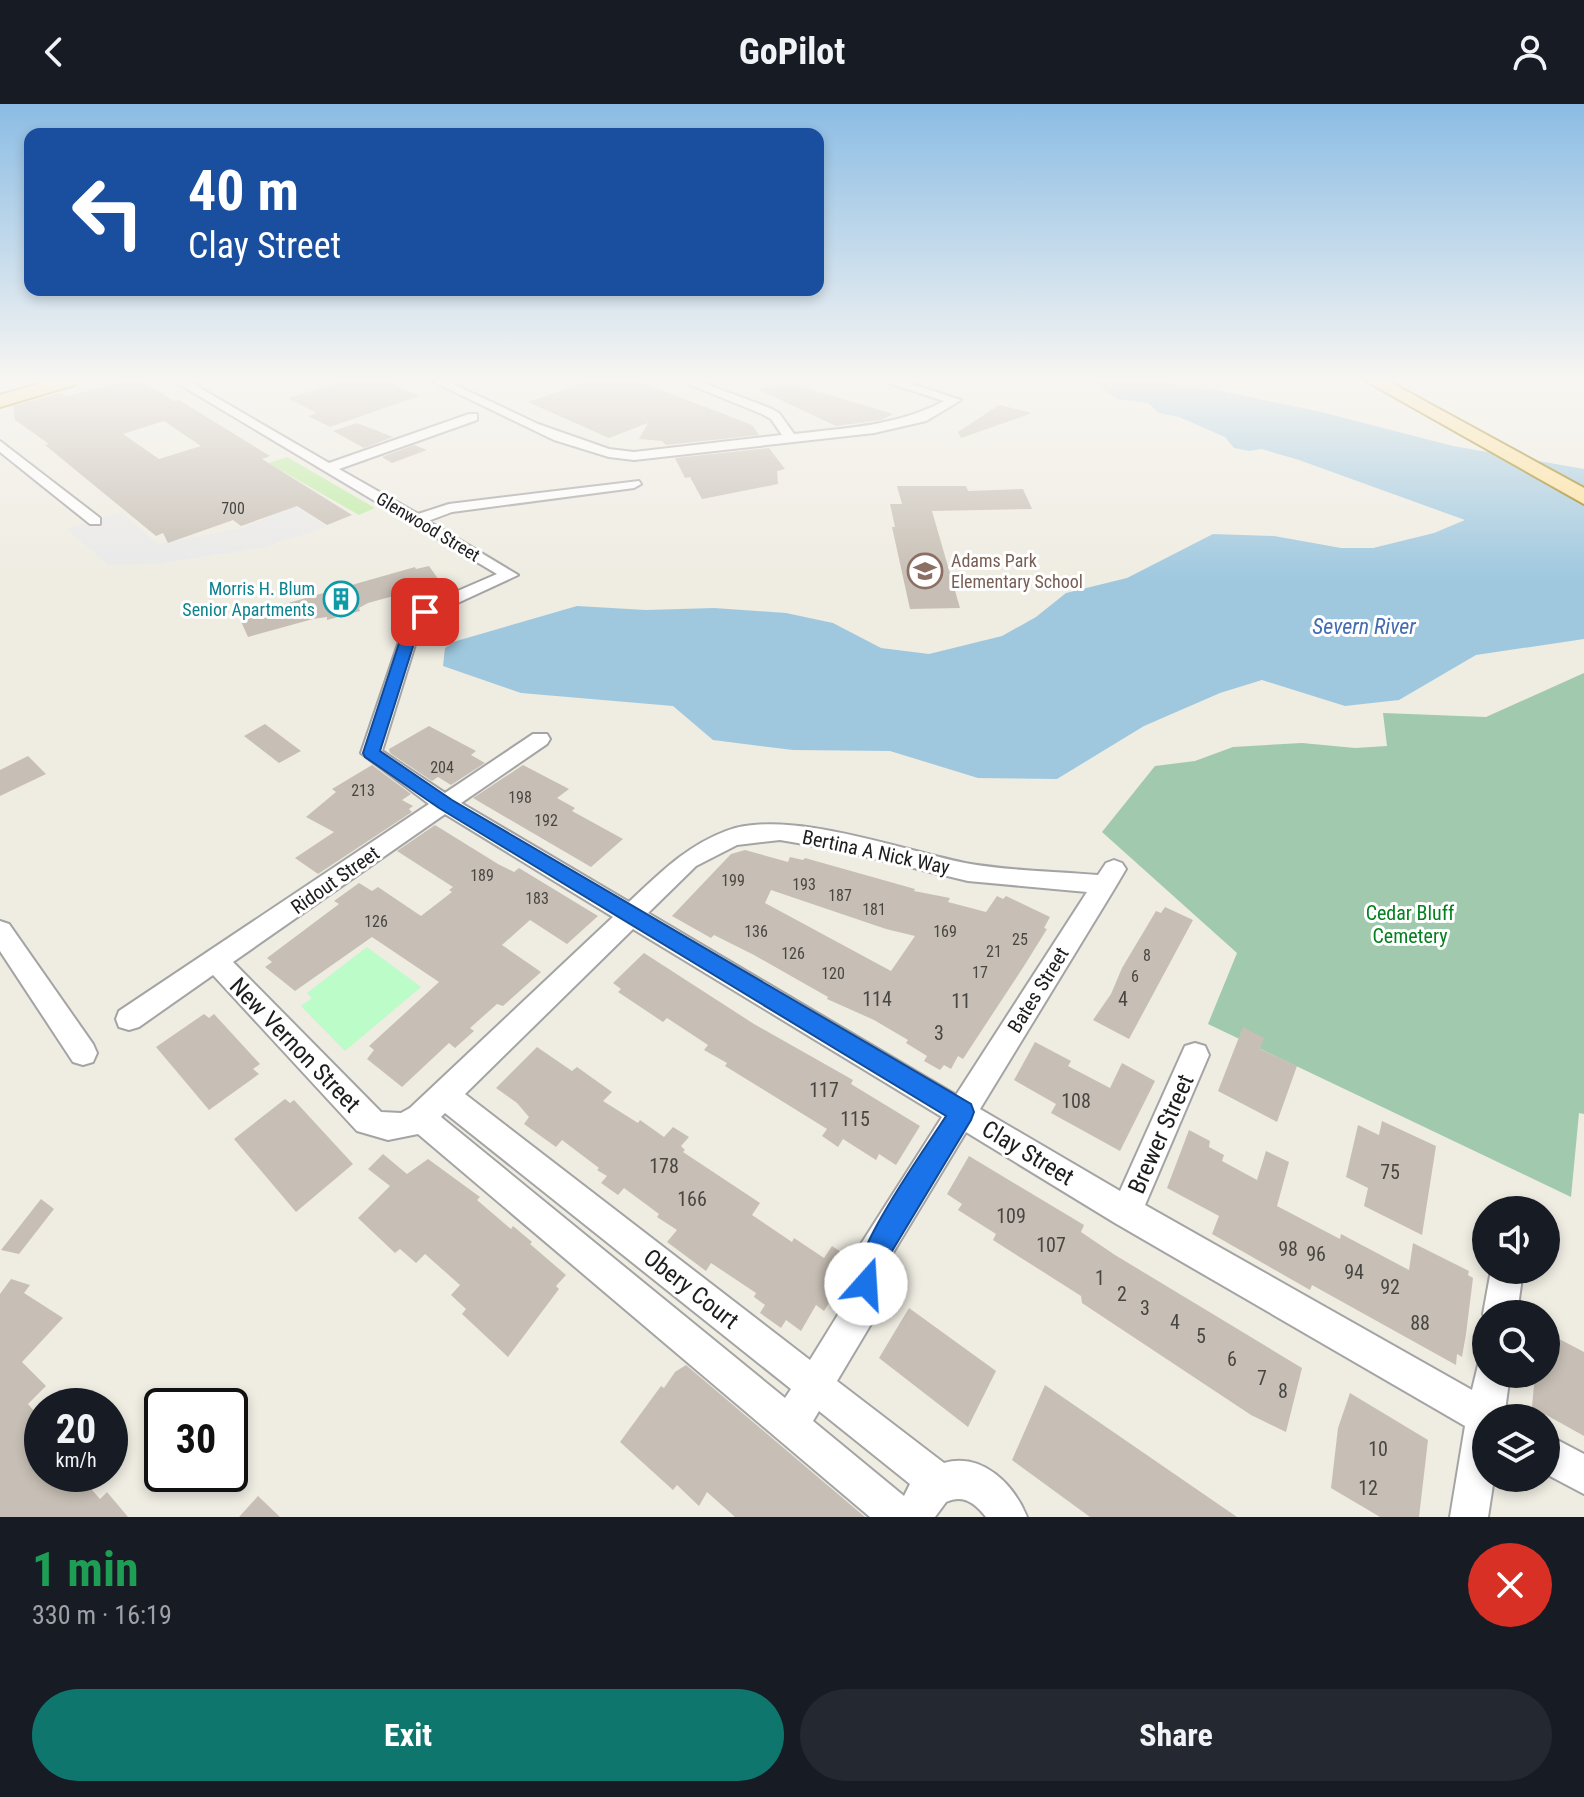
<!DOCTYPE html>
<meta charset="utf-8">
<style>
body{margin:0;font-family:"Roboto Condensed",sans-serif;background:#242831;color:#f1f3f6;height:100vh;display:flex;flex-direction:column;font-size:30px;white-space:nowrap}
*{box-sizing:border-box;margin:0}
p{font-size:26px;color:#9ea1a6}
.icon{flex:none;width:44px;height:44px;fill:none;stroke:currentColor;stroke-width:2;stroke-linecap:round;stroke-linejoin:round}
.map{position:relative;height:1413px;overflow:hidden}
.panel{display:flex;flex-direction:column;background:#171b24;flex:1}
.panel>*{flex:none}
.hud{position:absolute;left:24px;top:24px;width:800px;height:168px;border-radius:16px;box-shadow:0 4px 12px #0003;background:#1a4fa0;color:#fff;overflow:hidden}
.tools{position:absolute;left:1472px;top:1092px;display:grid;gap:16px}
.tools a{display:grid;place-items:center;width:88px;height:88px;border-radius:50%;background:#171b24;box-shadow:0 4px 12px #0003;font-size:40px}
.speed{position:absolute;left:24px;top:1284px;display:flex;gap:16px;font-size:40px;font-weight:700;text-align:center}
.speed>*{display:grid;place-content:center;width:104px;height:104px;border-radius:50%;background:#171b24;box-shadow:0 4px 12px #0003;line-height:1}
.speed small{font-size:20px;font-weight:400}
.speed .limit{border:4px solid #111;border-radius:12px;background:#fff;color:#111}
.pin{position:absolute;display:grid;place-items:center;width:68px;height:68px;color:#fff;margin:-34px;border-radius:16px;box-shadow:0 4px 12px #0006}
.me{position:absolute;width:88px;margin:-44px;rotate:19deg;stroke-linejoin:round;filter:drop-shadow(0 0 6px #0008)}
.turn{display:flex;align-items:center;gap:28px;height:168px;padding:0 32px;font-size:36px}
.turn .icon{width:104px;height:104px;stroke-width:2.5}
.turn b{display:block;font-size:56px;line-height:68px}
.round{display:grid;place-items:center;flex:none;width:84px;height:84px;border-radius:42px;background:#242831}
.summary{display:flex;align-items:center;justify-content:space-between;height:136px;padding:0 32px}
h1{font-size:48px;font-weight:700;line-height:60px;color:#1e9e55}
.primary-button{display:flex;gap:16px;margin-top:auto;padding:16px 32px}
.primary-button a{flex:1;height:92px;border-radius:48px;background:#0f766e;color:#fff;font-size:32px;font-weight:700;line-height:92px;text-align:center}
.primary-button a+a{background:#242831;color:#f1f3f6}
header{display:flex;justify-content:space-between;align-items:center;height:104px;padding:0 32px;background:#171b24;font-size:36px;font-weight:700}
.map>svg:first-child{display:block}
.grass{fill:#beeca4}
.cemetery{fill:#a1c9ad}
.park{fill:#bbfcc9}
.parking{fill:#e9e9e9}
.water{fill:#9fc8df}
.building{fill:#c7bfb5;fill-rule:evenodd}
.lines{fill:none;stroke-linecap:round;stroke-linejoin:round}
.street-casing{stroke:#a4a4a4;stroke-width:4}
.primary-casing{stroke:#957800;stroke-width:4}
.street{fill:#fff;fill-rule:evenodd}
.primary{fill:#ffe096;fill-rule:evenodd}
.route{fill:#1a73e8;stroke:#114b97;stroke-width:2}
.labels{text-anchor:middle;stroke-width:6;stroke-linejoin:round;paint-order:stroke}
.number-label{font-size:16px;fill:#484643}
.far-street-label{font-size:18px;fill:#1d1d1d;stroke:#fff}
.far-education-label{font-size:18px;fill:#785e54;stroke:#fff;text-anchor:start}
.far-culture-label{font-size:18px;fill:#0d838f;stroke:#fff;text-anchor:end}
.street-label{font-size:20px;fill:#1d1d1d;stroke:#fff}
.park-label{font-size:20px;fill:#058020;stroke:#fff}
.near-number-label{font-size:20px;fill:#484643}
.water-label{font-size:22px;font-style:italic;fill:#446cb1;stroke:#fff}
.near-street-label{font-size:24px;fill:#1d1d1d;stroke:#fff}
</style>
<header><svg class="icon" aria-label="back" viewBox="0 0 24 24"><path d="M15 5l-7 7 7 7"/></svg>GoPilot<svg class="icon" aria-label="person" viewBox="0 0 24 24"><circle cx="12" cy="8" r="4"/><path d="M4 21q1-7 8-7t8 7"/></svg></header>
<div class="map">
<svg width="1584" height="1413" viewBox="0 0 1584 1413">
<rect width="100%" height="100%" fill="#efece2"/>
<path class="grass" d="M287,353L375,404L359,411L270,360L247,366Z"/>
<path class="cemetery" d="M1584,569V1010L1579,1009L1571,1093L1208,920L1237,849L1102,728L1155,662L1195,657L1233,643L1302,639L1355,644L1387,642L1383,609L1486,613Z"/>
<path class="park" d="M367,843L421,883L345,947L301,902L312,894L307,889Z"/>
<path class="parking" d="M249,371L326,423L264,443L158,460L108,461L67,425L121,408L158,440L243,424L271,412L221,379Z"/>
<path class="water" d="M1093,277H1152L1217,286L1321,308L1453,342L1584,365V535L1476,551L1399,596L1345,602L1262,576L1220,589L1144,622L1057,675L978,674L890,647L793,646L713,636L673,602L521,589L443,562L445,544L453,538L577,502L646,506L714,504L786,509L833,519L881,544L929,550L1002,532L1036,513L1066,489L1127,474L1213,430L1274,432L1341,444H1373L1434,429L1465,416L1299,356L1262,345L1249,347L1234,344L1225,333L1179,313L1159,309L1148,299L1117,295Z"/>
<path class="building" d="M125,277H141L174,297L179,296L270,352L262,355L352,411L327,421L297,402L241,422L233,416L168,439L163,429L156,432L45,341L49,340L15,316L13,302L59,289L68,292ZM164,317L201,342L159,355L123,330Z
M345,277H387L419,292L330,323L308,312L316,309L288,294Z
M589,277H638L752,321L759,331L666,341L662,337L639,335L648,319L609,334L528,298Z
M793,280L893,310L881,316L836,322L757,285Z
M999,301L1032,309L961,334L958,328Z
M357,319L393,333L364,344L333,327Z
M414,341L427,346L392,359L382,353Z
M769,344L785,365L777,367L778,380L702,395L690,373L685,374L675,354Z
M897,382H966L968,387L1023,385L1032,405L932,407L960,504L910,505L892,423H895L890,400H902Z
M429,462L441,479L368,499L359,504L360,507L327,516V513L313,515L248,533L239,513L415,463L416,465Z
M265,620L301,647L279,659L244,632Z
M429,622L476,647L471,651L485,659L451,681L438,673L432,677L390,649L389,645Z
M28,652L46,670L0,692V666Z
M372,661L411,690L402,696L413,702L409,705L412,708L318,770L295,754L334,728L306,713L336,688L332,685Z
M523,661L569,685L557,694L575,704L572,707L623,735L591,763L473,694Z
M435,721L498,760L514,768L519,764L598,812L567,840L530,816L502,841L541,868L503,902L497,900L470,924L474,927L455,944L449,939L402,983L367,955L374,946L369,942L439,878L372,833L295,887L265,863L272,858L267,854L339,800L334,797L359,779L372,787L378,783L421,812L452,788L449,786L453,783L397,747Z
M745,746L788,758L790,753L803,756L805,754L915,785L914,787L950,794L948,798L986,808L997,792L1003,795L1006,792L1050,813L1044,824L1047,825L1024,862L963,955L958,952L951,965L944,961L940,966L924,957L927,952L906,939L908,936L874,916L827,895L828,893L754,851L714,831L711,834L672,812L731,750ZM771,786L886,825L915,832L891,867L765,799Z
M1165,803L1193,816L1129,935L1093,916L1111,890L1122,864L1156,807L1161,809Z
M644,849L754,920L853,976L851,980L920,1022L896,1061L879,1050L876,1056L843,1035L838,1043L822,1032L827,1025L725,962L727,959L704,946L708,941L667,914L663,918L618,888L621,885L613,879Z
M204,910L209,914L214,910L260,960L253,965L259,970L209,1006L156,943Z
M1243,923L1264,934L1260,945L1297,962L1277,1018L1218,987Z
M1035,938L1071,957L1068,962L1110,984L1122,959L1155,977L1120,1047L1051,1009L1056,1000L1014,976Z
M537,943L572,967L577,963L612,988L603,997L638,1019L640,1016L664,1033L673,1023L689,1033L681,1042L685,1046L683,1048L760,1099L752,1111L792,1138L794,1134L824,1154L832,1142L850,1154L843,1166L848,1169L824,1207L816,1201L801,1227L786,1216L781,1224L760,1209L765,1201L754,1193L756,1189L711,1159L706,1167L667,1138L677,1126L657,1113L659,1110L624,1084L618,1091L601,1079L607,1072L597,1066L599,1064L562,1036L556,1043L524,1020L529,1013L517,999L496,984Z
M285,995L290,999L294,996L353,1060L296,1108L234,1035Z
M1382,1017L1436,1042L1422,1131L1364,1102L1368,1084L1346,1073L1358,1021L1379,1031Z
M1189,1026L1210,1037L1209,1043L1224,1051L1222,1057L1257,1076L1266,1047L1289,1058L1277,1102L1340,1135L1341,1130L1409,1166L1413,1139L1469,1167L1468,1171L1473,1174L1466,1230L1462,1253L1457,1250L1456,1261L1312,1181L1310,1186L1212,1130L1219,1112L1167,1084Z
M383,1050L407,1070L428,1055L480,1093L477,1096L511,1125L513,1122L532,1138L530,1140L566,1171L556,1182L559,1185L508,1253L462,1210L466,1205L451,1191L460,1181L425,1150L416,1159L400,1145L395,1149L358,1114L390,1082L368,1065Z
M969,1052L1084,1121L1081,1128L1115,1151L1302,1264L1286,1328L1251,1311L1082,1199L1081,1192L993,1136L996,1130L958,1106L962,1100L947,1090Z
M41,1095L54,1105L19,1150L1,1146Z
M11,1175L30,1181L24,1189L63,1214L22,1258L46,1282L28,1300L42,1316V1370H78L100,1395L107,1388L128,1413H0V1190Z
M909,1204L996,1267L968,1323L879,1254Z
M1546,1228L1584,1248V1332L1532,1303L1535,1270H1546Z
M686,1261L865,1413H735L707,1388L699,1402L677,1381L673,1386L620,1338L661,1282L664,1284L675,1268Z
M1045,1281L1237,1413H1090L1012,1356Z
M1350,1289L1428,1336L1419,1413H1380L1331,1384L1338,1324Z
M258,1392L280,1413H239Z"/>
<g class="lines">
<g class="street-casing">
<path id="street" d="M174,277H188L329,359L469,310H477V316L339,365L418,410L449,400L639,377L641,380L634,384L452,408L428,417L518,471L423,515L382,647L445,689L533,630H547L550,635L547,640L461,699L629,798C659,770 686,742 726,727C786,704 902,746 965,759C1008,767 1054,767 1098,771L1106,759L1114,756L1122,759L1126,765L1113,787L980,1005L1120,1087L1185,942L1195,939L1205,942L1209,951L1145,1101L1472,1286L1479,1257L1486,1255V1270H1510L1504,1314H1486V1374H1494L1488,1413H1450L1465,1322L1115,1119L966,1028L888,1157L871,1220L837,1277L944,1359C983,1348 1014,1381 1027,1413H986C975,1399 963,1390 946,1398L935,1413H870L418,1030L388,1036L357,1027L213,871L139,923L129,926L119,923L116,915L119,907L429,700L361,649L409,508L497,470ZM445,710L613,813L410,1004L401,1009L381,1008L233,858ZM780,736L839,746L968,777L1087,788L956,991L648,809L696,762L737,741ZM633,825L942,1013L861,1140L844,1201L810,1256L465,990ZM445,1009L791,1285L785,1294L441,1013ZM819,1307L910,1380L904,1392L813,1317Z
M432,277H447L538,320L609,345L634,348L782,331L771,315L762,310L681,277H698L770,304L779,309L794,330C846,324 898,322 944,297L883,277H902L961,296L926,317L874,329L634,356L609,353L554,336Z
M0,337L100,414V420H90L0,348Z
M0,817L9,820L93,940L97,949L93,958L83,961L73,958L0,847Z
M1491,1166H1523L1517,1210H1486V1217L1483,1210Z
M1546,1330L1584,1350V1390L1546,1370Z"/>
</g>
<g class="primary-casing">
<path id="primary" d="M48,277H77L74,281L0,303V291Z
M1366,277H1388L1584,384V400Z"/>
</g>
<use href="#street" class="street"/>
<use href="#primary" class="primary"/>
</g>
<linearGradient id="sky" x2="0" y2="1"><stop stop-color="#8bbce4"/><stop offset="0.58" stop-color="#f8f6f2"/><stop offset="1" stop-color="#f8f6f2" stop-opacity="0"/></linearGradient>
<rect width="1584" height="475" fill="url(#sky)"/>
<path class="route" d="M425,503L432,508L422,514L380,647L452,696L971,1000L974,1008L971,1016L886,1157L876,1190L866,1194L856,1190C843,1157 926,1044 946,1012L439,704L365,653L363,649L408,512Z"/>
<defs>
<g id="school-ring" transform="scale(1.8)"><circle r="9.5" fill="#fff" stroke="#8d6e63" stroke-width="1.5"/><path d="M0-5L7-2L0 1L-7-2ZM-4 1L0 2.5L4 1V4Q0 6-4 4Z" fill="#8d6e63"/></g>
<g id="building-ring" transform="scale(1.8)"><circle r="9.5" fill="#fff" stroke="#0f9aa8" stroke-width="1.5"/><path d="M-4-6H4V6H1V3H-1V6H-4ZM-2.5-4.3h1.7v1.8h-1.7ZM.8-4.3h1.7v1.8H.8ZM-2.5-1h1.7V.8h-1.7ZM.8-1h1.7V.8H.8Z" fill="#0f9aa8"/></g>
</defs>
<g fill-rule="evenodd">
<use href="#school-ring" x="925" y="467"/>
<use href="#building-ring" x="341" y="495"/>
</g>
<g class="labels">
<g class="number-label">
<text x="233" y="410">700</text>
<text x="442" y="669">204</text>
<text x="363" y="692">213</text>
<text x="520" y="699">198</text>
<text x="546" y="722">192</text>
<text x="482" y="777">189</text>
<text x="733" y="782">199</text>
<text x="804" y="786">193</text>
<text x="840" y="797">187</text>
<text x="537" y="800">183</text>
<text x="874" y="811">181</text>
<text x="376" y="823">126</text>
<text x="756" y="833">136</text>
<text x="945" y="833">169</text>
<text x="1020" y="841">25</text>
<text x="994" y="853">21</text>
<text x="793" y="855">126</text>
<text x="1147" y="857">8</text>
<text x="980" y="874">17</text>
<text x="833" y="875">120</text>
<text x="1135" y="878">6</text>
</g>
<g class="far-street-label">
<text transform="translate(428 423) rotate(31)" y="6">Glenwood Street</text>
</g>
<g class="far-education-label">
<text x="951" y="463">Adams Park<tspan x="951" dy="21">Elementary School</tspan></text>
</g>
<g class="far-culture-label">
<text x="315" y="491">Morris H. Blum<tspan x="315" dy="21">Senior Apartments</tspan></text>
</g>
<g class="street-label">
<text transform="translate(876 748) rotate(12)" y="7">Bertina A Nick Way</text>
<text transform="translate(335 776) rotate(-35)" y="7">Ridout Street</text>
<text transform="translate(1038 886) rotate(-58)" y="7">Bates Street</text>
</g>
<g class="park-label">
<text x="1410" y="816">Cedar Bluff<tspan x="1410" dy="23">Cemetery</tspan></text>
</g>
<g class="near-number-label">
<text x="877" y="902">114</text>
<text x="1123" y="902">4</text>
<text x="961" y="904">11</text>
<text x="939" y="936">3</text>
<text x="824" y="993">117</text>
<text x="1076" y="1004">108</text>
<text x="855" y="1022">115</text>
<text x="664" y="1069">178</text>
<text x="1390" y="1075">75</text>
<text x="692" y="1102">166</text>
<text x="1011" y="1119">109</text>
<text x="1051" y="1148">107</text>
<text x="1288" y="1152">98</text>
<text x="1316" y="1157">96</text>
<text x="1354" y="1175">94</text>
<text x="1100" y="1181">1</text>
<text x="1390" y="1190">92</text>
<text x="1122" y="1197">2</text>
<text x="1145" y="1211">3</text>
<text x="1175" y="1225">4</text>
<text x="1420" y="1226">88</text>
<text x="1201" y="1239">5</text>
<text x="1232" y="1262">6</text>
<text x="1262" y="1281">7</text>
<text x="1283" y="1294">8</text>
<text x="1378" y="1352">10</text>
<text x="1368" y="1391">12</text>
</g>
<g class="water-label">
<text x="1364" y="530">Severn River</text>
</g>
<g class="near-street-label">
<text transform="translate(295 941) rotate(46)" y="8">New Vernon Street</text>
<text transform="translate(1161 1030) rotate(-66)" y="8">Brewer Street</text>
<text transform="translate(1028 1049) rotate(31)" y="8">Clay Street</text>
<text transform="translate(691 1185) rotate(38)" y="8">Obery Court</text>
</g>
</g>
</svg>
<div class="tools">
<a><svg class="icon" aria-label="sound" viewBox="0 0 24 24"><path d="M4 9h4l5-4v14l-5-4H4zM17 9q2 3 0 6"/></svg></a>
<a><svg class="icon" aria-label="search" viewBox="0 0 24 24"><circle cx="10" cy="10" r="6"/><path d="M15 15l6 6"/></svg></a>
<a><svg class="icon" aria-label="layers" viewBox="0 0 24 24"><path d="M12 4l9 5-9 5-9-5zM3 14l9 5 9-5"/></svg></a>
</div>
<div class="speed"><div>20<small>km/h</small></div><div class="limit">30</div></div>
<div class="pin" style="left:425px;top:508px;background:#d93025"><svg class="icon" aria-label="arrive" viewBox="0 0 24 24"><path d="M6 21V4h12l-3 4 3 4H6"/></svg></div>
<svg class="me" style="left:866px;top:1180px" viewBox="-20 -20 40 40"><circle r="19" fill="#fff"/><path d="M0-13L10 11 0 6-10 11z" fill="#1a73e8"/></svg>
<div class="hud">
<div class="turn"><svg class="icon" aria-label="left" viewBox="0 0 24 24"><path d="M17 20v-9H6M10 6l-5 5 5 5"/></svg><div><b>40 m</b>Clay Street</div></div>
</div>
</div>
<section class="panel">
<div class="summary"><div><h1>1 min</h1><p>330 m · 16:19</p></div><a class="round" style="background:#d93025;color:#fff"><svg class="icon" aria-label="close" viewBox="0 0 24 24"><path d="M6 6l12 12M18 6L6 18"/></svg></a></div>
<div class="primary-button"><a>Exit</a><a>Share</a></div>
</section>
